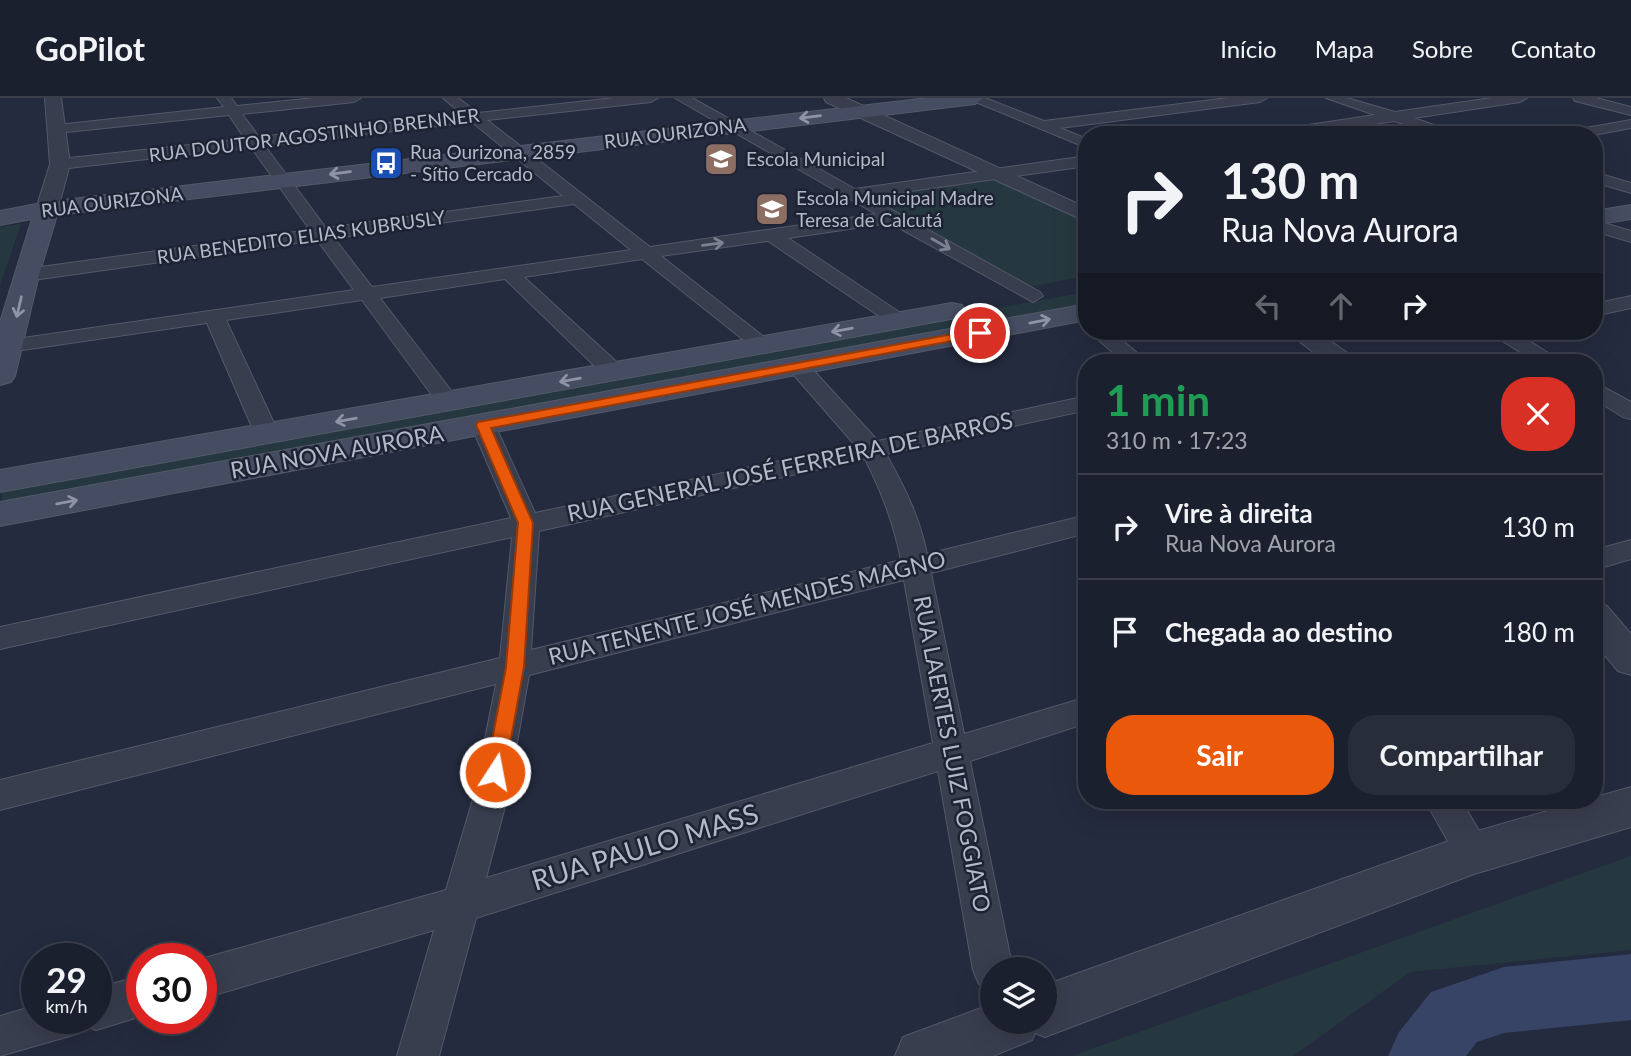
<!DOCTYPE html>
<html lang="pt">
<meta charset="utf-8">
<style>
body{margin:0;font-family:Lato,sans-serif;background:#282d3a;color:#f1f3f6;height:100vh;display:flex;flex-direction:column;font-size:26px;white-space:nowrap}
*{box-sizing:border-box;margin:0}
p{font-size:23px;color:#a0a3aa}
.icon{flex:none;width:38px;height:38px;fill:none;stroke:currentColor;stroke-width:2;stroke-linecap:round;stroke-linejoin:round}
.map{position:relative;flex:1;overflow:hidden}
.side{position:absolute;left:1078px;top:256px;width:525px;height:455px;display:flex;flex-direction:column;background:#1b202e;border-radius:28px;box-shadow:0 7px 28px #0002,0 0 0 2px #393e4a}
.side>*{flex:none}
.banner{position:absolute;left:1078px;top:28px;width:525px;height:214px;border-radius:28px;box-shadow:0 7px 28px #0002,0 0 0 2px #393e4a;background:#1b202e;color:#f1f3f6;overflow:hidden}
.buttons{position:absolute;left:980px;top:859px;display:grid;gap:14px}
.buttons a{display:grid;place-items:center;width:77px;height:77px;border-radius:50%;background:#1b202e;box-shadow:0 7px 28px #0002,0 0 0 2px #393e4a;font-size:35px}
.speed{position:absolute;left:21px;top:845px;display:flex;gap:14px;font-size:35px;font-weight:700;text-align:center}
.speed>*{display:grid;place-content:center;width:91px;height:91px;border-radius:50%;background:#1b202e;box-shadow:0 7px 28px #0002,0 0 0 2px #393e4a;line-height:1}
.speed small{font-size:18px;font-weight:400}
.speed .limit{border:10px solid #d22;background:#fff;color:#111}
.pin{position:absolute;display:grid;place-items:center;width:60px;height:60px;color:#fff;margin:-30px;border:4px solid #fff;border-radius:50%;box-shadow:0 2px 7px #0007}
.me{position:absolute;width:77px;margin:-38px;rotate:11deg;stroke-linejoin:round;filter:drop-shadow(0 0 5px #0008)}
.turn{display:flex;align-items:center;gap:24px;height:147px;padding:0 28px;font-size:32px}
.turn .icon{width:91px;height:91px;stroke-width:2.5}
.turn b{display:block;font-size:49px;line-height:60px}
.lanes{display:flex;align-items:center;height:66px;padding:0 28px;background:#0003;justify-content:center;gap:35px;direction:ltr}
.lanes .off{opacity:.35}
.round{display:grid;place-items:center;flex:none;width:74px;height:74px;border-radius:28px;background:#282d3a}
.summary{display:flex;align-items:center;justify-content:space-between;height:119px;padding:0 28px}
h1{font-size:42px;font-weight:700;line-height:52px;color:#1e9e55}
.primary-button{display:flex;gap:14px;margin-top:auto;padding:14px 28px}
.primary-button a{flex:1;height:80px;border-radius:28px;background:#ea580c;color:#fff;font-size:28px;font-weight:700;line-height:80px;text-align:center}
.primary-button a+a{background:#282d3a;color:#f1f3f6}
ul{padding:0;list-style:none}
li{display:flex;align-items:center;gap:21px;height:105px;padding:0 28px;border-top:2px solid #393e4a}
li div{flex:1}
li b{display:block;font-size:26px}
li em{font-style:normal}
header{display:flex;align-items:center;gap:42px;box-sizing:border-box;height:98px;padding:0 35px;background:#1b202e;border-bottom:2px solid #393e4a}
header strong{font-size:33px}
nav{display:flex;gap:38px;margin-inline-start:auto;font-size:24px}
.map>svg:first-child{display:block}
.green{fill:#26383f}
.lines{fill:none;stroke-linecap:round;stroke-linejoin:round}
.river{fill:#384465;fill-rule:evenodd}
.minor-casing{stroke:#535969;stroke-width:2}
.tertiary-casing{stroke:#535969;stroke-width:2}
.secondary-casing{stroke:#535969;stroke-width:2}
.minor{fill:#383e4e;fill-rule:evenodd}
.tertiary{fill:#383e4e;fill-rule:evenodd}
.secondary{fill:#464c61;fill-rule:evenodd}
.oneway{stroke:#8e93a5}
.oneway2{stroke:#7c8292}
.route{fill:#ea580c;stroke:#983908;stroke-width:2}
.labels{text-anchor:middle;stroke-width:5;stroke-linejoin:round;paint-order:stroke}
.far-street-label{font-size:19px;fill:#b4b9c9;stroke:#1d2333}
.far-poi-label{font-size:19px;fill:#b4b9c9;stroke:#1d2333;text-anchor:start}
.street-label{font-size:23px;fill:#b4b9c9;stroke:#1d2333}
.near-street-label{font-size:28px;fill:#b4b9c9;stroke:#1d2333}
</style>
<header>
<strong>GoPilot</strong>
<nav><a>Início</a><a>Mapa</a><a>Sobre</a><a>Contato</a></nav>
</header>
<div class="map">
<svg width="1631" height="958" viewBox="0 0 1631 958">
<rect width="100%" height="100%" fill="#242b3e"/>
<path class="green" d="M997,82L1087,125V178L1028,189L867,100Z
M21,126L0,187V129Z
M1087,194V209L2,408V390Z
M1631,758V852L1410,874L1293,958H1072Z"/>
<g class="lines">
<path class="river" d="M1631,856V922L1504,935L1477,944L1466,958H1388L1399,934L1431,894L1504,869Z"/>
<g class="minor-casing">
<path id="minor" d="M217,0H231L237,8L315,0H361L354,4L242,16L259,39L463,17L443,0H458L478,15L614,0H658L651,4L487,22L650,149L876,116L675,0H692L855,91L1087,58V68L869,99L1040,194L1043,198L1033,204L890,125L788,140L905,218L908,222L905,226H891L768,143L661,158L769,243L772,247L769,251H755L642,161L524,179L622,269L625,274L622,279H606L505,181L380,200L459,303L456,308H440L362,202L226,222L279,336L275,341L267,343L259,341L255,336L207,225L9,254L0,250L2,244L9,242L354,192L317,142L26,183L19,181L17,177L26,171L310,132L251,49L60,71L52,66L60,61L245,41L229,17L57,35L50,31L57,27L224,9ZM472,24L563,98L326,130L265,48ZM574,106L631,152L372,189L334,140Z
M966,0H985L1044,23L1228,0H1267L1260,4L1060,30L1087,41V50Z
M1326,0H1347L1395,14L1492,0H1527L1520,4L1414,20L1462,37H1439L1394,23L1300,37H1262L1269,33L1375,17Z
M1573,0H1596L1631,9V17L1575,3Z
M1631,22V30L1594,37H1562L1569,33Z
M1594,74L1631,85V95L1594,84Z
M1594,122L1631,133V144L1594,133Z
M1631,198V210L1594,218V206Z
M1088,233H1111L1148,264H1124Z
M1490,233H1514L1562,264H1536L1493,237Z
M797,262L805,263L878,343L1087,298V312L886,356C904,388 920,420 927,456L1087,417V435L931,475L964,636L1087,599V625L970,663L1013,872H992V892L979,886L973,872L938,673L476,820L439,958H397L434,832L201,901V861L446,792L473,701L496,586L0,712V682L500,560L512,439L0,551V529L511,420L471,327L475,322H491L495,327L535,415L855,347L786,268L789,263ZM865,361C882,394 894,426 901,462L531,552L539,433ZM904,482L933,645L486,780L507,701L529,577Z
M1594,284L1631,304V321L1623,319L1594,301Z
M1631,442V461L1594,472V452Z
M1425,702H1461L1492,755L1487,767L1474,772L1461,767Z
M142,878V918L96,932L83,926L80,935L0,958V918L37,907V920H96V890Z"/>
</g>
<g class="tertiary-casing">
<path id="tertiary" d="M45,0H61L70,66L58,111L54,115H40L36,111L50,66Z
M824,0H846L1087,110V124L826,4Z
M1286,233H1316L1352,258L1356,264H1326Z
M1594,504L1607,508L1631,536V577L1618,573L1594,544Z
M1631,689V729L1474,776L1045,939L1035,935L1032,942L993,958H895L903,939L992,906V924H1045V887L1474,734Z"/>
</g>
<g class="secondary-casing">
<path id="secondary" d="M928,0H984L975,6L57,117L39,177L15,278L11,284L0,287V224L32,121L0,127V113L47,104Z
M1631,107V121L1594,127V113Z
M952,205L962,207L966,213L962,219L0,394V372Z
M1087,206V222L0,428V404Z"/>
</g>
<use href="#minor" class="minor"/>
<use href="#tertiary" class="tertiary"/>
<use href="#secondary" class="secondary"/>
</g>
<defs><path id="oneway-shaft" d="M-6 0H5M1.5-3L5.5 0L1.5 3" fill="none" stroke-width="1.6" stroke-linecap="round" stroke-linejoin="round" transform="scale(1.75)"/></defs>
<g class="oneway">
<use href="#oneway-shaft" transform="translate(810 19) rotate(173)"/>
<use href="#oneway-shaft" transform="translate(340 75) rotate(173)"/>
<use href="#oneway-shaft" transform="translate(19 209) rotate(103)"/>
<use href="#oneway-shaft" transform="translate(1040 223) rotate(-11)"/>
<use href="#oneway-shaft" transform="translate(842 232) rotate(170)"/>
<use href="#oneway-shaft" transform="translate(570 282) rotate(170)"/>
<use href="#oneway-shaft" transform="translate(346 322) rotate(170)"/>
<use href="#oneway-shaft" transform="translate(67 404) rotate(-10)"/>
</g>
<g class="oneway2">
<use href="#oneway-shaft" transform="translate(713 146) rotate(-8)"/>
<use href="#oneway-shaft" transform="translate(941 146) rotate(30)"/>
</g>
<path class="route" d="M980,231L984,232V237L491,330L533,425L524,569L505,674L502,680L495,683L488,680L486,674L506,569L518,425L476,327L478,324Z"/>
<defs>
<g id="school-square" transform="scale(1.75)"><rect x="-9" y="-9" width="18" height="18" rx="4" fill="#8d6e63" stroke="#1d2333"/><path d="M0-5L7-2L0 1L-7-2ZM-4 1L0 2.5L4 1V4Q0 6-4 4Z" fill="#fff"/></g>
<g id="bus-square" transform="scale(1.75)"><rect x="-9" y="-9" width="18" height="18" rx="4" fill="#1a4fb4" stroke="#1d2333"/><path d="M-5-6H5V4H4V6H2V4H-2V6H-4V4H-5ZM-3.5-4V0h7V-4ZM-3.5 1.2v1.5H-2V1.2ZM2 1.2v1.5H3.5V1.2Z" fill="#fff"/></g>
</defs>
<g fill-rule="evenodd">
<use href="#school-square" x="721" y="61"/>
<use href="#bus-square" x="386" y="65"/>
<use href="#school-square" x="772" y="111"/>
</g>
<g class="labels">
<g class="far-street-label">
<text transform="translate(675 35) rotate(-7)" y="7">RUA OURIZONA</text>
<text transform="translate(314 37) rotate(-7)" y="7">RUA DOUTOR AGOSTINHO BRENNER</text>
<text transform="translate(112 104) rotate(-7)" y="7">RUA OURIZONA</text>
<text transform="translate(301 139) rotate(-8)" y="7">RUA BENEDITO ELIAS KUBRUSLY</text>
</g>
<g class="far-poi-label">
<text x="410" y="61">Rua Ourizona, 2859<tspan x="410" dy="22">- Sítio Cercado</tspan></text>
<text x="746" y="68">Escola Municipal</text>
<text x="796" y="107">Escola Municipal Madre<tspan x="796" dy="22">Teresa de Calcutá</tspan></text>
</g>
<g class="street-label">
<text transform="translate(337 354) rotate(-10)" y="8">RUA NOVA AURORA</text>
<text transform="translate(790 369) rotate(-12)" y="8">RUA GENERAL JOSÉ FERREIRA DE BARROS</text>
<text transform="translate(747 510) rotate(-14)" y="8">RUA TENENTE JOSÉ MENDES MAGNO</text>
<text transform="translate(952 656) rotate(79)" y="8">RUA LAERTES LUIZ FOGGIATO</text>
</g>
<g class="near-street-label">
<text transform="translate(645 749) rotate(-17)" y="10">RUA PAULO MASS</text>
</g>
</g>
</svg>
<div class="buttons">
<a><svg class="icon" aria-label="layers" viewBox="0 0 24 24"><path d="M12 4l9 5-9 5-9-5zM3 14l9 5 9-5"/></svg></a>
</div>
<div class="speed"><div>29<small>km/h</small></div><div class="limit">30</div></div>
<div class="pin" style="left:980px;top:235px;background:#d93025"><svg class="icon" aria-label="arrive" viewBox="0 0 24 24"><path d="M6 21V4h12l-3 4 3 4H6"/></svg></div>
<svg class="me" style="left:495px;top:674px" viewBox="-20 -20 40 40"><circle r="17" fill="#ea580c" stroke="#fff" stroke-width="3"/><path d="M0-11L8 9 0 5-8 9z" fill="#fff"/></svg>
<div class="banner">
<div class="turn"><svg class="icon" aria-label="right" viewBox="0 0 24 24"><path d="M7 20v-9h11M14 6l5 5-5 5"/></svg><div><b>130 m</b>Rua Nova Aurora</div></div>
<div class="lanes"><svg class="icon off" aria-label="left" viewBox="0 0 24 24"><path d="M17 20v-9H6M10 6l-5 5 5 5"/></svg><svg class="icon off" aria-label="ahead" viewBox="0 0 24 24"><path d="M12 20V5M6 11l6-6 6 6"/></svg><svg class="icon" aria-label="right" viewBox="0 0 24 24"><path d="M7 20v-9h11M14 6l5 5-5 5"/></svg></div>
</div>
<section class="side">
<div class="summary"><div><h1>1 min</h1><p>310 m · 17:23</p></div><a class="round" style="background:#d93025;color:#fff"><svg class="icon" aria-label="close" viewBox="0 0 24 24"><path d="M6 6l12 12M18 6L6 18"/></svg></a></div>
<ul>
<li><svg class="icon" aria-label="right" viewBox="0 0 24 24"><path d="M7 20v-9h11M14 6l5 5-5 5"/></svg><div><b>Vire à direita</b><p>Rua Nova Aurora</p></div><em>130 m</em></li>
<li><svg class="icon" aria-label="arrive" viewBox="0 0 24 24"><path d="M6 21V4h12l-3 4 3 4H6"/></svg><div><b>Chegada ao destino</b></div><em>180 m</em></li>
</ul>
<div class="primary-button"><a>Sair</a><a>Compartilhar</a></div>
</section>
</div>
